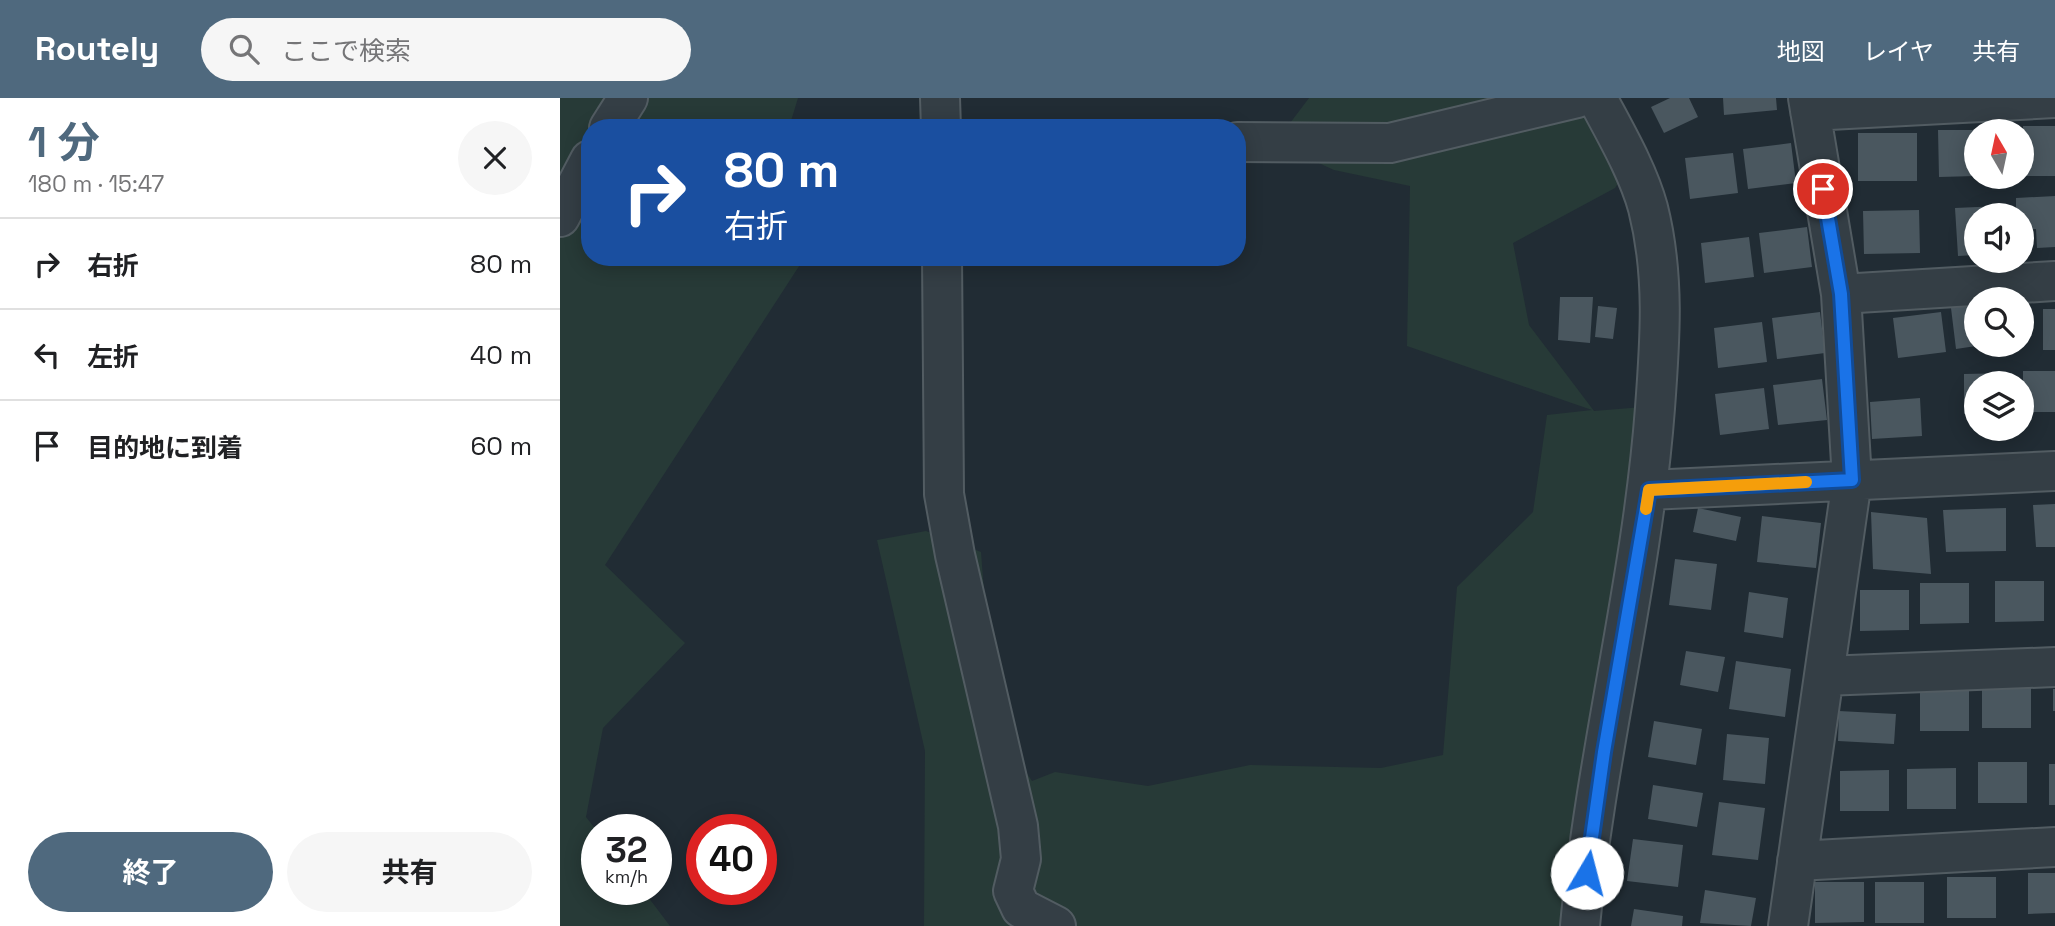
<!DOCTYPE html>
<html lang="ja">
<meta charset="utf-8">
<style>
body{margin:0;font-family:"Space Grotesk","Noto Sans JP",sans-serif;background:#f6f6f6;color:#202124;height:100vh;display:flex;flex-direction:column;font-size:26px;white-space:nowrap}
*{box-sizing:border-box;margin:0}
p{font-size:23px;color:#757577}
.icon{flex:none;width:38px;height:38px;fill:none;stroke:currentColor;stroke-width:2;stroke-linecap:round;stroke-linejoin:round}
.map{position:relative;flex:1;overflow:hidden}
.side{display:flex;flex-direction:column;background:#fff;width:560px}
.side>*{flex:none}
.hud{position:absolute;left:21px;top:21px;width:665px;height:147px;border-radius:28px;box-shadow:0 4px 18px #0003;background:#1a4fa0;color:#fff;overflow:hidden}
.needle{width:46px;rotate:351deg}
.controls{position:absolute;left:1404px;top:21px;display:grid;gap:14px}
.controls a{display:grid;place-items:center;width:70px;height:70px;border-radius:50%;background:#fff;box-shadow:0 4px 18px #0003;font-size:35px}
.speed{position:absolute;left:21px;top:716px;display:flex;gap:14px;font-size:35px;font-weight:700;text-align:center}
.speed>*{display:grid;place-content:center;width:91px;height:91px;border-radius:50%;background:#fff;box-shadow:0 4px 18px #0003;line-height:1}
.speed small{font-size:18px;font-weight:400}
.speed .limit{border:10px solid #d22;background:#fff;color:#111}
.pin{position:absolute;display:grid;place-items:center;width:60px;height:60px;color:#fff;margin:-30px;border:4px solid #fff;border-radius:50%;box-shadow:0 2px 7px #0007}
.me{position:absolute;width:77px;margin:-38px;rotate:8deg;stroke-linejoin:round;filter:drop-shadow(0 0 5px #0008)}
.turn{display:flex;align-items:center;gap:24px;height:147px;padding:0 28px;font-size:32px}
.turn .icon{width:91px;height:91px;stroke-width:2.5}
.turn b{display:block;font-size:49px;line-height:60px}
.round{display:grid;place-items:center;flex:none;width:74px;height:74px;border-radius:37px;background:#f6f6f6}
.head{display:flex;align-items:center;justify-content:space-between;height:119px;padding:0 28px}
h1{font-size:42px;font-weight:700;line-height:52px;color:#4f697e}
.button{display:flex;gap:14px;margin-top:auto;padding:14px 28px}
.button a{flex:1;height:80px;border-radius:42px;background:#4f697e;color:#fff;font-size:28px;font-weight:700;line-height:80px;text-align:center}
.button a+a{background:#f6f6f6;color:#202124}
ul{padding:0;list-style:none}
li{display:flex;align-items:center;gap:21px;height:91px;padding:0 28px;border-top:2px solid #e0e0e0}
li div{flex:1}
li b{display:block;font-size:26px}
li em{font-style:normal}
header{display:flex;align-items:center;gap:42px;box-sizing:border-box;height:98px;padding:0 35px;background:#4f697e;color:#fff}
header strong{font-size:33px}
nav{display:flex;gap:38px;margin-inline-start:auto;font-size:24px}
.search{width:490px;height:63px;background:#f6f6f6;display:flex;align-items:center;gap:18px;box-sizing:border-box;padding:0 24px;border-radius:38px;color:#757577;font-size:26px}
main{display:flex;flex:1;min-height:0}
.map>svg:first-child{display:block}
.green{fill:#273a37}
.building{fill:#4a575f}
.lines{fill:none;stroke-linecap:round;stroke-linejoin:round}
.minor-casing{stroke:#525c62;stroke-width:42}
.minor{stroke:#343e45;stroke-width:38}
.route-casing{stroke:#114b97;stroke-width:18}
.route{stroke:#1a73e8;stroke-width:12}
.slow{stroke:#f59e0b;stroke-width:12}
</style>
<header>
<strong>Routely</strong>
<div class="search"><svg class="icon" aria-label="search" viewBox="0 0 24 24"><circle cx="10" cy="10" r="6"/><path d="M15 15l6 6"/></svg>ここで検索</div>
<nav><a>地図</a><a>レイヤ</a><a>共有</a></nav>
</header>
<main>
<section class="side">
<div class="head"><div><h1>1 分</h1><p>180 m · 15:47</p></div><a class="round"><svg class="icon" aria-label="close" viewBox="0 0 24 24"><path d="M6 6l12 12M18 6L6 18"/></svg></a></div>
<ul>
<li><svg class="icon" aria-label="right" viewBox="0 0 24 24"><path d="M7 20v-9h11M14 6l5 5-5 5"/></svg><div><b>右折</b></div><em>80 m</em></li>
<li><svg class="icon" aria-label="left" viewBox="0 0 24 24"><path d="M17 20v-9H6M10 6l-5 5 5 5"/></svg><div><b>左折</b></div><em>40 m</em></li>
<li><svg class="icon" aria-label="arrive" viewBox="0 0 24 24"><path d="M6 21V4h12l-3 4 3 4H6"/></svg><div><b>目的地に到着</b></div><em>60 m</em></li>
</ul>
<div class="button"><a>終了</a><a>共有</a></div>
</section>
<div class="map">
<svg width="1495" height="828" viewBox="0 0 1495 828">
<rect width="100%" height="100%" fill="#212c34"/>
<path class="green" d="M0,0H238L231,23L234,30H30V159H245L45,467L125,545L43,630L26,719L37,733V791H82L110,828H0Z
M749,0H1051L1083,47L1055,90L953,145L969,227L1034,313L1095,308L1029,828H364L365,653L317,442L366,433L421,454L434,626L472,683L495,674L588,688L690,667L821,670L883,657L897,489L973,414L987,317L1032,312L847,248L850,88L774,72L715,45Z"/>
<path class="building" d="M1110,0H1129L1138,19L1104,35L1091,9Z
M1163,0H1216L1217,12L1164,17Z
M1463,28H1495V78H1463Z
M1378,32H1416V78L1379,79Z
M1298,35H1357V83H1298Z
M1231,45L1236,85L1188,91L1183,51Z
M1173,55L1178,95L1130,101L1125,60Z
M1495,98V149L1477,150L1476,131L1461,132V117H1456V100Z
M1440,108V117H1416V157L1398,158L1395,110Z
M1359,112L1360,155L1304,156L1303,113Z
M1247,129L1252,169L1204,175L1199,135Z
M1189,139L1194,179L1145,185L1141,145Z
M1000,199H1033L1030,245L998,242Z
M1416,207V248L1396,251L1391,210Z
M1038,208L1057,210L1053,241L1035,239Z
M1483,211H1495V252H1483Z
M1260,214L1265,255L1217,261L1212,220Z
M1381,214L1386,254L1338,260L1333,220Z
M1202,224L1207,264L1158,270L1154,230Z
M1463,273H1495V314H1463Z
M1452,275L1453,285H1416V316H1404V276Z
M1262,281L1267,322L1218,327L1213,287Z
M1204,290L1209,331L1160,337L1155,296Z
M1360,300L1362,338L1312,341L1310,304Z
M1495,406V449H1476L1473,407Z
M1138,410L1181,419L1176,443L1133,434Z
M1446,410V453L1386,454L1383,412Z
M1311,414L1367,420L1371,476L1313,471Z
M1202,418L1261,425L1256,470L1197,464Z
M1115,461L1157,466L1151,512L1109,507Z
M1435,483H1484V523L1435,524Z
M1360,485H1409V525L1360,526Z
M1300,492H1349V532L1300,533Z
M1189,494L1228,500L1223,540L1184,534Z
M1126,553L1165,559L1158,594L1120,587Z
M1176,563L1231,571L1225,619L1169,611Z
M1422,589H1471V630H1422Z
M1493,591H1495V613H1493Z
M1409,592V633H1360V593Z
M1279,613L1336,616L1334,646L1278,643Z
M1094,623L1142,631L1136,667L1088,659Z
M1167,636L1209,640L1205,686L1163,682Z
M1418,664H1467V705H1418Z
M1489,666H1495V707H1489Z
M1396,670V711H1347V671Z
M1329,672V713H1280V673Z
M1093,687L1143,695L1137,729L1088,721Z
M1159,704L1205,710L1198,762L1152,757Z
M1073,741L1123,747L1118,789L1067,783Z
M1468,775H1495V815L1468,816Z
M1387,779H1436V820H1387Z
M1255,784H1304V824L1255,825Z
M1315,784H1364V825H1315Z
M1145,792L1196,800L1191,828L1140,825Z
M1074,811L1123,818L1122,828H1071Z"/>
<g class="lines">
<g class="minor-casing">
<path id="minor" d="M380,0L381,30
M1250,13L1495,0
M49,30L68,0
M677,44L830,45L1017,0
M0,119L30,62
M382,159L384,396L395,457L458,728L461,761L453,793L461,810L496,828
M1281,196L1495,183
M1089,392L1495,373
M1264,578L1495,569
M1237,763L1495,749
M1020,828C1036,654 1082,484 1095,310C1100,243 1105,177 1088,110C1078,73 1055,34 1037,0
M1228,828L1292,382L1281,196L1248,0"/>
</g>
<use href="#minor" class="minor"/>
</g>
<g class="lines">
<g class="route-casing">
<path id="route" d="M1027,775L1044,654L1089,392L1292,382L1281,196L1263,91"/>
</g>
<use href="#route" class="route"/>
<path class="slow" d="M1086,411L1089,392L1246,384"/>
</g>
</svg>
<div class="controls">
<a><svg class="needle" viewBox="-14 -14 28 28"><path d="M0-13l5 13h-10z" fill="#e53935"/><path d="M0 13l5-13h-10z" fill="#757577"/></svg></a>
<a><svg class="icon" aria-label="sound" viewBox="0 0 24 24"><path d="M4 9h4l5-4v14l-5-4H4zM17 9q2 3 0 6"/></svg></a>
<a><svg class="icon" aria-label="search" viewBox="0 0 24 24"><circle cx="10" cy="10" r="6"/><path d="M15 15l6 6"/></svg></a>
<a><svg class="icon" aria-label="layers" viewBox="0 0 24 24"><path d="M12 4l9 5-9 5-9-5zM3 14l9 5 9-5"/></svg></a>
</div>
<div class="speed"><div>32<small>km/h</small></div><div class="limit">40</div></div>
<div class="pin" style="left:1263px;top:91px;background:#d93025"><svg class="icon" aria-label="arrive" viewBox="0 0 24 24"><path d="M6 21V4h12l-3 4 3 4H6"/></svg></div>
<svg class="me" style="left:1027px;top:775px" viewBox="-20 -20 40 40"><circle r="19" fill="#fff"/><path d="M0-13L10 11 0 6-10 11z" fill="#1a73e8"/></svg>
<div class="hud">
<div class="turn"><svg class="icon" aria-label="right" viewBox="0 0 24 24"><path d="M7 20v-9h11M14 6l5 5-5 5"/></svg><div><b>80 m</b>右折</div></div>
</div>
</div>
</main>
